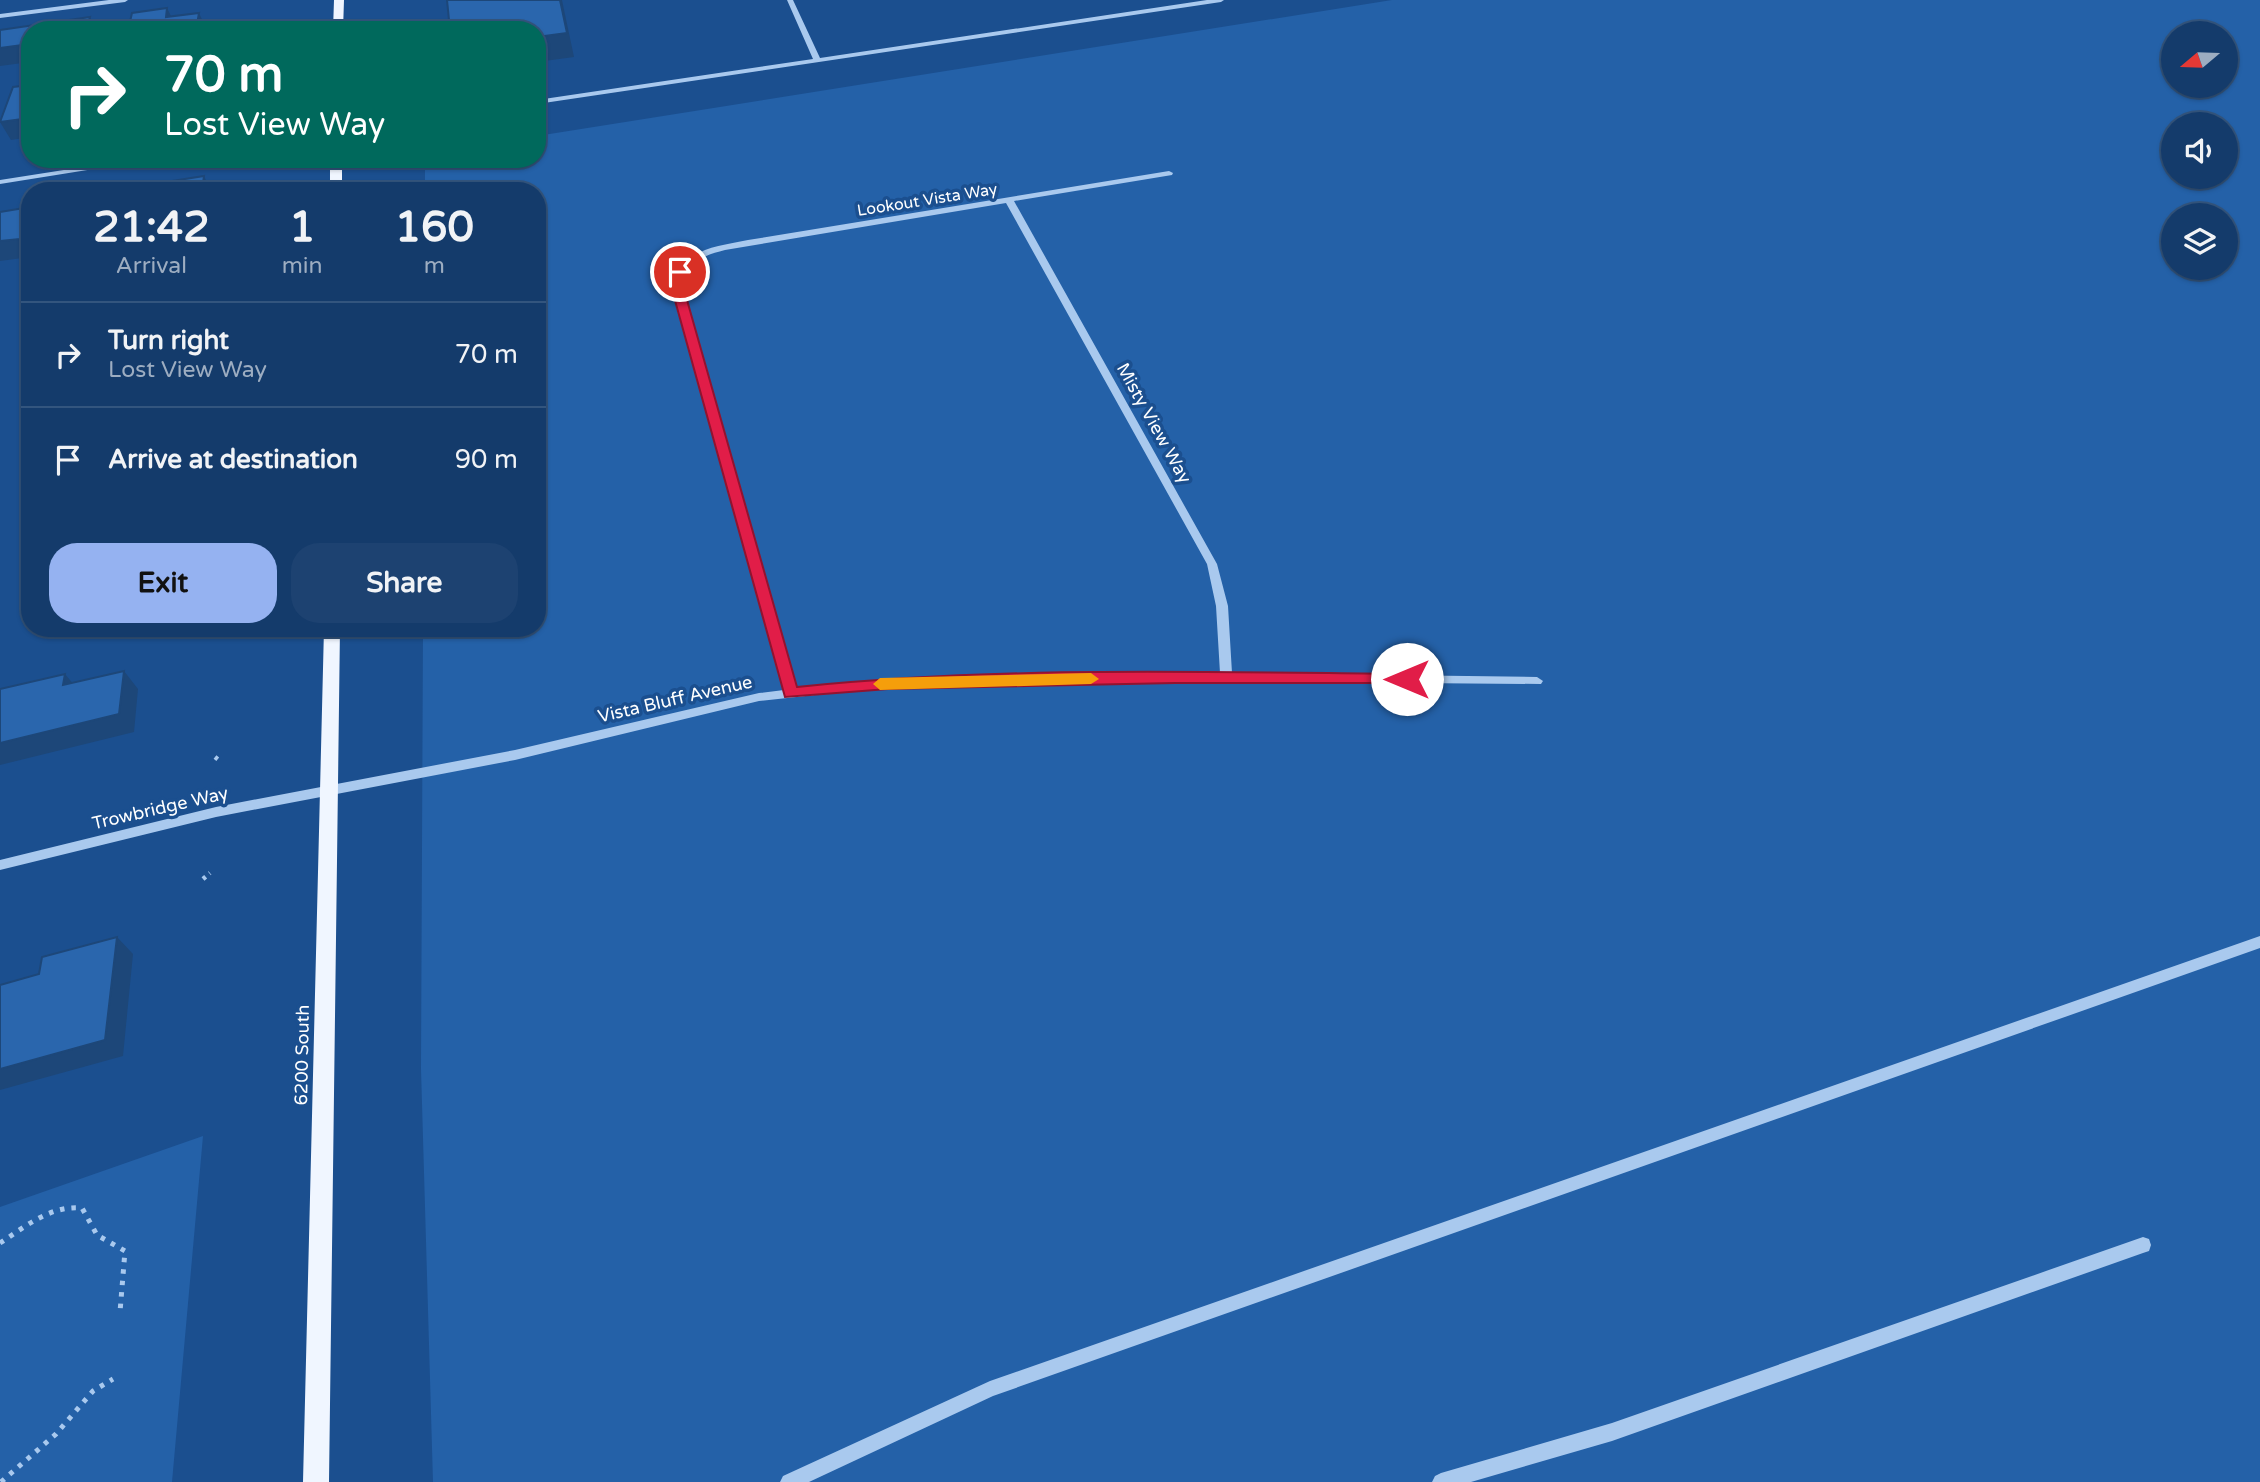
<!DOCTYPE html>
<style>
body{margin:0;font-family:"Varela Round",sans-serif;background:#1d4271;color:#f1f3f6;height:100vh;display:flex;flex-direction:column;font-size:26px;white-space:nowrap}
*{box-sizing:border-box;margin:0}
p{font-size:23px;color:#9dadc1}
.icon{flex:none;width:38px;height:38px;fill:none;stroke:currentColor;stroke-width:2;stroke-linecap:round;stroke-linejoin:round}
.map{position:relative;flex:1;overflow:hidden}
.details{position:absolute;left:21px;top:182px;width:525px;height:455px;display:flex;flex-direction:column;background:#143b6b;border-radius:28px;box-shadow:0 2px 5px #0004,0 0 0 2px #33557e}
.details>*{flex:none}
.banner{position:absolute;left:21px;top:21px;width:525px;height:147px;border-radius:28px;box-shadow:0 2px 5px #0004,0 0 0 2px #33557e;background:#00695c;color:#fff;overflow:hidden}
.needle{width:46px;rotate:251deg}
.controls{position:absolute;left:2161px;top:21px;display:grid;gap:14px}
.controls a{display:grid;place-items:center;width:77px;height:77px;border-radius:50%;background:#143b6b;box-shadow:0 2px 5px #0004,0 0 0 2px #33557e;font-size:35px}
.pin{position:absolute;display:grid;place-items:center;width:60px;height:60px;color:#fff;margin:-30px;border:4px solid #fff;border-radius:50%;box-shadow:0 2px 7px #0007}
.me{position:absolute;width:77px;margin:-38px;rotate:270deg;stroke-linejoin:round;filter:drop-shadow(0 0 5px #0008)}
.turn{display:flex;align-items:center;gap:24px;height:147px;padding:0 28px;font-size:32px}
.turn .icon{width:91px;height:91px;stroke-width:2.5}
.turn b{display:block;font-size:49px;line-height:60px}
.eta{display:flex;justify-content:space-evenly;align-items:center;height:119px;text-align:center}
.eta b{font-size:42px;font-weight:700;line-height:49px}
.button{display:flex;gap:14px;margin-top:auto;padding:14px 28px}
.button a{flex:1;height:80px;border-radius:28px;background:#95b2f1;color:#111;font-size:28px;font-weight:700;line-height:80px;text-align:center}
.button a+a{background:#1d4271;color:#f1f3f6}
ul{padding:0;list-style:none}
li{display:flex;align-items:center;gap:21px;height:105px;padding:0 28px;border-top:2px solid #33557e}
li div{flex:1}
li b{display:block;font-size:26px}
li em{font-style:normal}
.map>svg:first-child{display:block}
.green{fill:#2461a8;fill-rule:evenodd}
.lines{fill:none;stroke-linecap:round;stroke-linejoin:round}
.path-far1{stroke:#a9c9ee;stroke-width:4.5;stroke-dasharray:3.5 5;stroke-linecap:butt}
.path{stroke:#a9c9ee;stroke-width:5;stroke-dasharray:4.5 7;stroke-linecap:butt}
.minor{fill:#a9c9ee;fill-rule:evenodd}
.major{fill:#f0f6ff;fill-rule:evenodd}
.shaded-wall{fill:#1d4779}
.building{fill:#2a66ad;stroke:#1d4779;stroke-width:2}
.route{fill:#e11d48;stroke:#92132f;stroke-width:2}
.slow{fill:#f59e0b}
.labels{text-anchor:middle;stroke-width:7;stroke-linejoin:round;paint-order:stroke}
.far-street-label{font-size:16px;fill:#fff;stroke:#1b4f8f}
.street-label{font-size:18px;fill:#fff;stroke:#1b4f8f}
</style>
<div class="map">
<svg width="2260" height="1482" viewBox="0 0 2260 1482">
<rect width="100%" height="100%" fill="#1b4f8f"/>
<path class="green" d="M1392,0H2260V1482H433L421,1069L423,628H537V191H425V159H537V136ZM2174,33H2226V86H2174ZM2174,124H2226V177H2174ZM2174,215H2226V268H2174Z
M203,1136L172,1482H0V1207Z"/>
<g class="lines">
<path class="path-far1" d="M215,757L220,761
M203,879L210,873"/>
<path class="path" d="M0,1243C25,1227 50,1205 82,1208L97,1235L125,1251L120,1312
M1,1482L56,1434L93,1391L113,1379"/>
<path class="minor" d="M109,0H128L125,2L0,18V14Z
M787,0H793L820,58L1207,0H1224L1221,2L537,104V100L813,59Z
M134,159H156L0,184V180Z
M1169,171L1173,173L1172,175L1014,201L1217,564L1228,606L1232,673L1537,677L1543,681L1541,684L1175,681L888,687L759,701L515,760L216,817L0,870V860L216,807L515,750L759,693L784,690L673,286C684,248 714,247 748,240ZM1006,203L1207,564L1216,606L1220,673L888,679L796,689L681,286C689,262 701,256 725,250Z
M2260,936V948L993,1396L809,1482H780L783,1476L990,1381Z
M2143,1237L2149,1239L2151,1245L2149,1251L2143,1253L1612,1441L1471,1482H1432L1435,1476L1441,1473L1612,1423Z"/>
<path class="major" d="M334,0H344L343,30H333Z
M330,159H342V191H330Z
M324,628H340L329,1482H303Z"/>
</g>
<path class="shaded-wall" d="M560,0H562L574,57L537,62V37Z
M167,8L175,24L166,17Z
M199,13L207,30H196Z
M90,17L96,30H86Z
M30,44V62L0,66V48Z
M30,118V137L11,140L0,122Z
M204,176L211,191H202Z
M30,209V257L0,261V241Z
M41,628H103L72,635L71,633L49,637Z
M124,671L138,689L134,732L0,765V743Z
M65,674L80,692L63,685Z
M117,937L133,954L123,1056L0,1090V1069Z"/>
<path class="building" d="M447,0H560L567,33L537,37V30H450Z
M167,8L166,17L199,13L196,30H128L132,13Z
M90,17L86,30H30V44L0,48V30Z
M30,85V118L0,122L13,87Z
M204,176L202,191H109Z
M30,207L20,239L0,241V212Z
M124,671L119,714L0,743V689L65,674L63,685Z
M117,937L105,1040L0,1069V985L39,974L42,957Z"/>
<path class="route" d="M680,269L685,272L683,286L797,687C999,666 1204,672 1407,674L1413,675V683H1175L888,689L785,697L671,286L674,272Z"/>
<path class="slow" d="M1091,673L1099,679L1091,684L880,690L873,684L880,678Z"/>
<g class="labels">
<g class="far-street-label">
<text transform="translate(927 199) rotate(-9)" y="6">Lookout Vista Way</text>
</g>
<g class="street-label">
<text transform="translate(1154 423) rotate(61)" y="6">Misty View Way</text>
<text transform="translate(675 699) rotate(-13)" y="6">Vista Bluff Avenue</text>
<text transform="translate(160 808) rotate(-13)" y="6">Trowbridge Way</text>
<text transform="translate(302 1055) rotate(-89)" y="6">6200 South</text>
</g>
</g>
</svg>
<div class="controls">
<a><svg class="needle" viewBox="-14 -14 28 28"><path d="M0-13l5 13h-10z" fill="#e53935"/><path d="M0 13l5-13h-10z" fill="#9dadc1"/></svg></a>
<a><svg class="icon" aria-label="sound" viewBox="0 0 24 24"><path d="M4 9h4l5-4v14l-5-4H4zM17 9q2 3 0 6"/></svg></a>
<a><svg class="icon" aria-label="layers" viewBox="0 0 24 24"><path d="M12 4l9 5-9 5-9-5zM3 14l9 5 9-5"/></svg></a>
</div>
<div class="pin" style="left:680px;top:272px;background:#d93025"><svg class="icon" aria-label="arrive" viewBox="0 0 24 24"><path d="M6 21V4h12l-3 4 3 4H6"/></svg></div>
<svg class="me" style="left:1407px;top:679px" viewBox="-20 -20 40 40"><circle r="19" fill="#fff"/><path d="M0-13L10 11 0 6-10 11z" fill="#e11d48"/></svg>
<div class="banner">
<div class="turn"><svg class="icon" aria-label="right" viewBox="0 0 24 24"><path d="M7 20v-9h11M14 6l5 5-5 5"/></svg><div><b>70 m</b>Lost View Way</div></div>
</div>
<section class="details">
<div class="eta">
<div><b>21:42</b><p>Arrival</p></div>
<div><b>1</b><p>min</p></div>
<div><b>160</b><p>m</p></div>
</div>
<ul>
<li><svg class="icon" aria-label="right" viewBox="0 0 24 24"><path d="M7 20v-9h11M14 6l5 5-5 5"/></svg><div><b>Turn right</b><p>Lost View Way</p></div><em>70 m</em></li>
<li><svg class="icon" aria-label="arrive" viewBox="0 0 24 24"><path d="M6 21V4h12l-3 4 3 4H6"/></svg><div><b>Arrive at destination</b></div><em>90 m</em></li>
</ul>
<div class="button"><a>Exit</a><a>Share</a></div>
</section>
</div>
